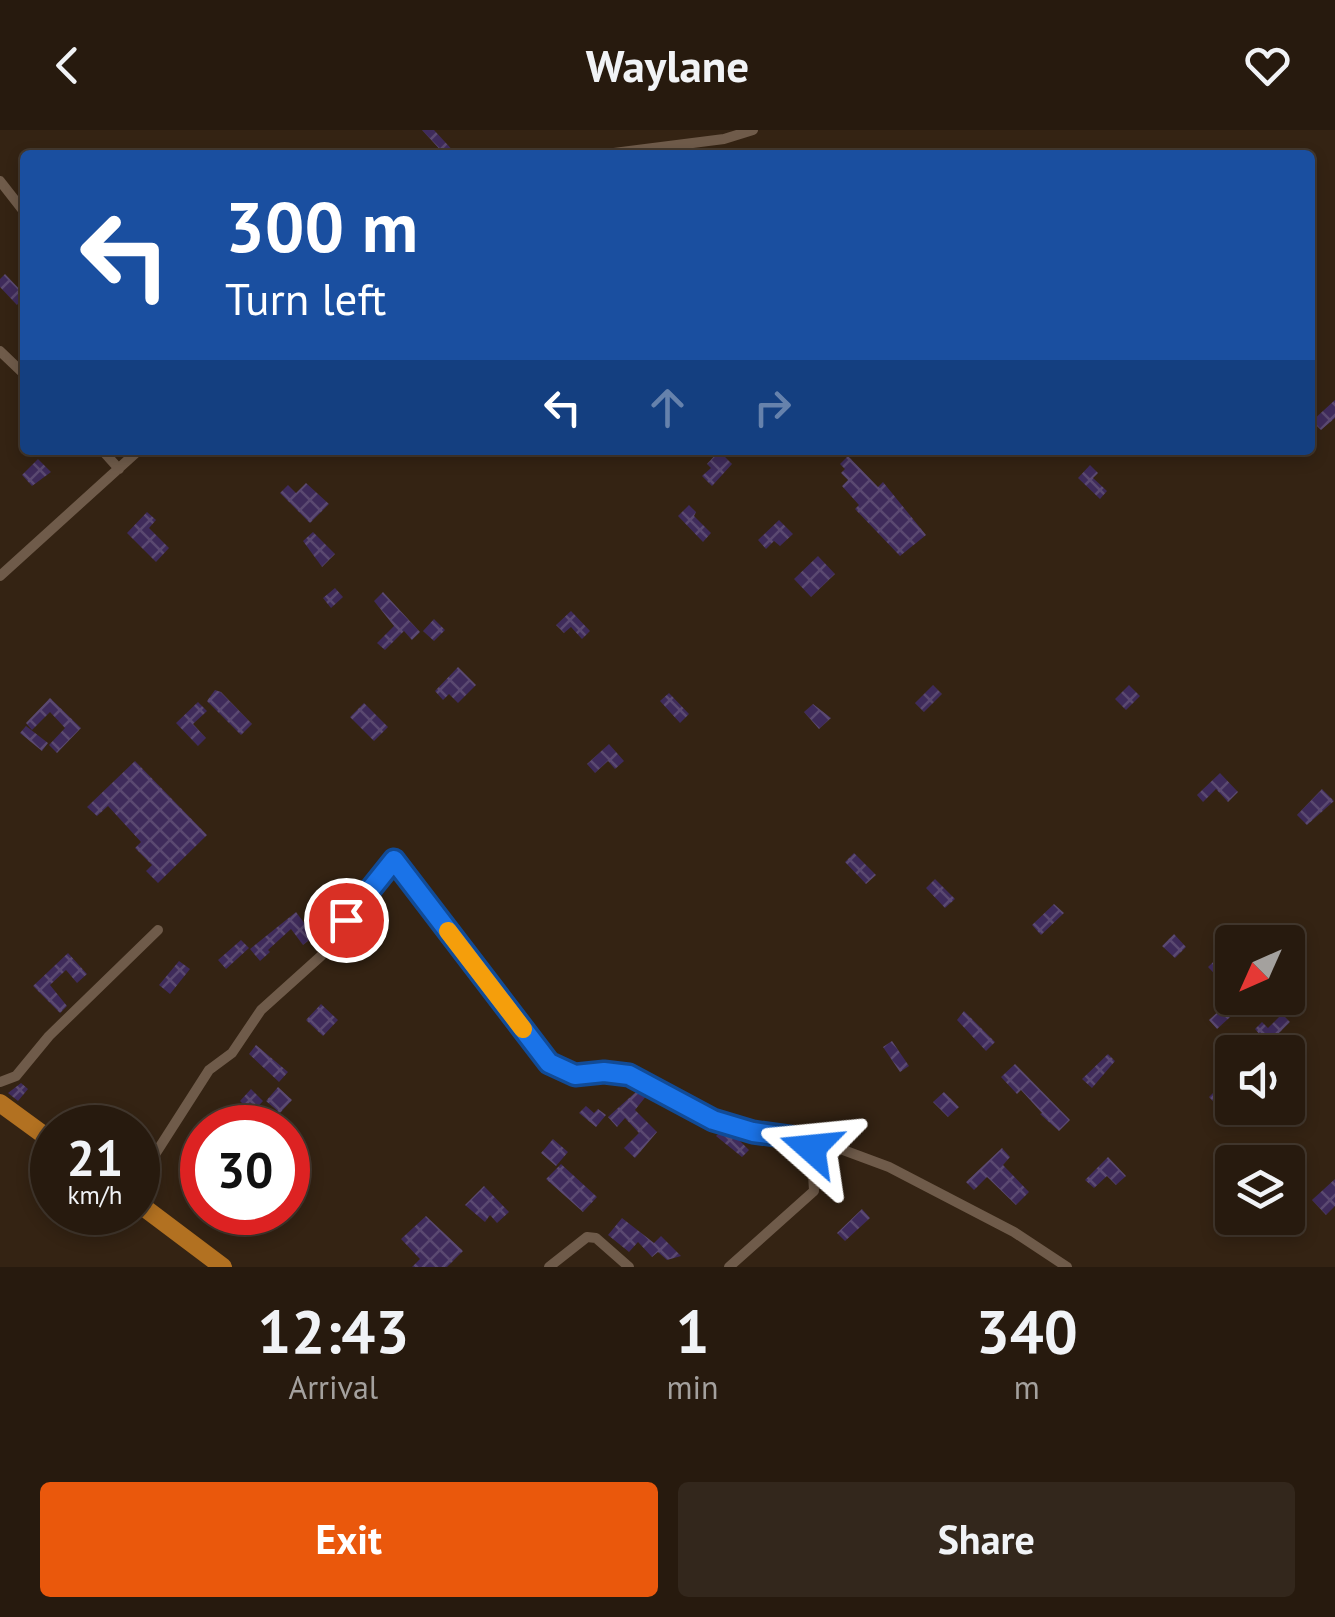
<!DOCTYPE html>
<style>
body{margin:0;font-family:"PT Sans",sans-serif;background:#33271c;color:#f1f3f6;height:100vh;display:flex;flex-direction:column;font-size:38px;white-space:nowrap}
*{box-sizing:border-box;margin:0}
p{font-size:32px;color:#a4a19e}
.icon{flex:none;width:55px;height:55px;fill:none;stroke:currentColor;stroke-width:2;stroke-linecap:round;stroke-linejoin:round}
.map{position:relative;height:1137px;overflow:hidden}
.details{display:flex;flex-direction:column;background:#271a0e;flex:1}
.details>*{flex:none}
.top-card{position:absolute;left:20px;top:20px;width:1295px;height:305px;border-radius:10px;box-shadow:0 5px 15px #0003,0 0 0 2px #43382e;background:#1a4fa0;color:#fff;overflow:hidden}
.needle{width:65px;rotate:225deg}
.tools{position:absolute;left:1215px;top:795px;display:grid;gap:20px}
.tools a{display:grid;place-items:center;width:90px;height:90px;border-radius:10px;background:#271a0e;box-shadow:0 5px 15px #0003,0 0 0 2px #43382e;font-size:50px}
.speed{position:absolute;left:30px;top:975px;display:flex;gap:20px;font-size:50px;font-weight:700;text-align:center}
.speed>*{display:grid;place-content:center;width:130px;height:130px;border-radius:50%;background:#271a0e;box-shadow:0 5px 15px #0003,0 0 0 2px #43382e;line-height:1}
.speed small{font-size:25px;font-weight:400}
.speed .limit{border:15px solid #d22;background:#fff;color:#111}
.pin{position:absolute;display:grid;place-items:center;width:85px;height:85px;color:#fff;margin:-42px;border:5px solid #fff;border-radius:50%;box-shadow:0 2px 10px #0007}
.me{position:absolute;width:110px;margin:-55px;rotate:288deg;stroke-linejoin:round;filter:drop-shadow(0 0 8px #0008)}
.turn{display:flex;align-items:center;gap:35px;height:210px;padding:0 40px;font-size:45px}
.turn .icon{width:130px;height:130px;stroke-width:2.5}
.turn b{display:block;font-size:70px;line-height:85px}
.lanes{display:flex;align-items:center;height:95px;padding:0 40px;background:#0003;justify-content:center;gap:50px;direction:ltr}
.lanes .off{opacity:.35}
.eta{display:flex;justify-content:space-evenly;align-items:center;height:170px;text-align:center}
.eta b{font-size:60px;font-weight:700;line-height:70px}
.primary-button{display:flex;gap:20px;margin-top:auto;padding:20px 40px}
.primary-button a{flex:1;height:115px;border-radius:10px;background:#ea580c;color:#fff;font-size:40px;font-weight:700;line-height:115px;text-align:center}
.primary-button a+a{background:#33271c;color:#f1f3f6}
header{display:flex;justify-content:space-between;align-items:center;height:130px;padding:0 40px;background:#271a0e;font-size:45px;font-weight:700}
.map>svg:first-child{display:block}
.building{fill:url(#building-cross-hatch)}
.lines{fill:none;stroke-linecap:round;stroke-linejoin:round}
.street{stroke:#6f5b4a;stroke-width:10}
.primary{stroke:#b27121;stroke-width:18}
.route-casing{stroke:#114b97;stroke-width:25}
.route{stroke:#1a73e8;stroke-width:18}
.slow{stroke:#f59e0b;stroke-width:18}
</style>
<header><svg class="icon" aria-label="back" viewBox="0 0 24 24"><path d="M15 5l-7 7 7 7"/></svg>Waylane<svg class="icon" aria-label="heart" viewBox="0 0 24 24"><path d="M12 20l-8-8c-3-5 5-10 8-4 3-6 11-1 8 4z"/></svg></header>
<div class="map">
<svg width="1335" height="1137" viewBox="0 0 1335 1137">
<defs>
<pattern id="building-cross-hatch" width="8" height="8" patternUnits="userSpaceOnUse" patternTransform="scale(2.5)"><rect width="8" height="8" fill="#3f2b5b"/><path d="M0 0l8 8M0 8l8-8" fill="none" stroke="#5b4971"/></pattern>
</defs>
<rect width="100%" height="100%" fill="#342313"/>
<path class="building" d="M422,0H434L457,25H445Z
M5,144L25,165L17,175L0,157V149Z
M1335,270V288L1321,300L1312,291Z
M719,321L732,334L712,356L702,346L711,338L707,334Z
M848,326L878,357L883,352L926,405L900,426L855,379L859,375L842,356L848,350L841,343L845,339L840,334Z
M38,329L51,342L32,356L22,345Z
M1090,335L1098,343L1093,348L1107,361L1100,369L1078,348Z
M306,353L329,374L310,393L280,363L288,355L296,363Z
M689,375L696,382L694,386L711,403L703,412L678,386Z
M147,382L156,390L149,398L169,418L156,432L127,403Z
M779,390L793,404L780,416L774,411L766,419L758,410Z
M313,402L335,424L322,437L303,411Z
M818,426L835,444L811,467L794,449Z
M335,458L343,467L331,478L323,468Z
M383,462L420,502L412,510L404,501L385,520L377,513L394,496L374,471Z
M571,481L590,501L582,509L571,497L564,503L556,495Z
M434,489L445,500L434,511L423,501Z
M458,537L476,555L458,573L449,564L443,570L435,561Z
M933,555L942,564L924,582L915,573Z
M1129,555L1140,566L1126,580L1115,569Z
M215,560L221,562L252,594L241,605L207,571Z
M669,563L689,584L680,593L660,571Z
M50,568L81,598L57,623L49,615L65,598L50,582L32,600L26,593Z
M198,572L207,581L193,594L206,608L198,616L176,593Z
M364,573L388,597L374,611L350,587Z
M813,574L831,588L819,599L804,582Z
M26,596L48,613L42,621L20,603Z
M609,614L624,631L615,639L608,631L595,643L587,634Z
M135,631L207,705L158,753L146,741L152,735L135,718L141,712L108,676L97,686L87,677Z
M1220,643L1238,662L1228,672L1216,659L1203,672L1197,665Z
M1322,659L1334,671L1307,695L1297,685Z
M854,723L876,745L866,754L845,732Z
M935,749L955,769L945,778L926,758Z
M1054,774L1064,783L1041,805L1032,795Z
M296,782L314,806L303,815L291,799L268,820L270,822L260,831L250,819Z
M1174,804L1186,817L1175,828L1162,816Z
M241,810L249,818L226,839L218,830Z
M1232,814V828L1225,836L1232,844V862L1208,837Z
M68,823L87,844L77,853L66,840L50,855L67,876L60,883L33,856Z
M179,831L190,839L170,864L159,855Z
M1233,868H1251L1217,899L1209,890Z
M321,874L338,890L323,906L306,890Z
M964,881L995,912L986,921L957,890Z
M1282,884L1290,892L1268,914L1255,899L1262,892L1268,898Z
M892,911L909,936L900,942L883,917Z
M256,915L288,942L279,952L249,924Z
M1108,924L1115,931L1092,958L1082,949Z
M1232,925V969L1222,980L1209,967L1229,947L1216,933L1224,926L1228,930Z
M1015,934L1070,990L1059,1001L1040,984L1042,983L1021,960L1017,964L1001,947Z
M21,953L28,959L18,971L8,963Z
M278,957L292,970L280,983L266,971Z
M251,959L263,971L252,983L240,971Z
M638,960L647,965L635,980L657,1002L635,1028L624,1018L639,1003L625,988L617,997L608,987Z
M944,962L959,977L948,987L933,972Z
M586,976L594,983L598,979L606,985L596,997L579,983Z
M721,1002L734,1005L749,1020L742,1027L716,1006Z
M553,1009L568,1022L556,1036L541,1023Z
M1002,1018L1010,1027L1003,1035L1029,1062L1016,1075L987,1047L974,1060L966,1052Z
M1108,1027L1126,1046L1116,1055L1107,1046L1094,1058L1085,1050Z
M561,1034L597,1067L583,1082L546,1049Z
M1335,1049V1076L1326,1085L1312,1070Z
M484,1056L509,1082L497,1093L490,1085L485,1092L465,1075Z
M862,1079L870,1088L845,1111L837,1103Z
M426,1086L463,1121L447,1137H412L420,1129L401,1109Z
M622,1088L654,1113L661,1106L681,1126L667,1130L658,1122L652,1127L638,1112L629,1122L608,1105Z"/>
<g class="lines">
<path class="street" d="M598,25L724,9L753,0
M0,51L25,83
M0,221L25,245
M102,320L119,339
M0,446L139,320
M0,952L16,946L49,906L158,800
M138,1051L209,940L232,923L261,880L321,826L394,731L549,933L575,945L604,942L629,945L713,990L753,1002L827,1014L889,1037L1014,1102L1067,1137
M549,1137L587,1107L596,1108L629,1137
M729,1137L814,1061L811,1010"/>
<path class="primary" d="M0,973L52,1011
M138,1073L223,1137"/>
</g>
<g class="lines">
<g class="route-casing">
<path id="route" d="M346,790L394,730L549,933L575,945L604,942L629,945L713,990L753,1002L811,1010V1018"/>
</g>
<use href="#route" class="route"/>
<path class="slow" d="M448,801L523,899"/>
</g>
</svg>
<div class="tools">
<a><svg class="needle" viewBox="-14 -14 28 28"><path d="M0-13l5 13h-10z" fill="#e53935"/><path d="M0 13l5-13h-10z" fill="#a4a19e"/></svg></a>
<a><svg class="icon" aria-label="sound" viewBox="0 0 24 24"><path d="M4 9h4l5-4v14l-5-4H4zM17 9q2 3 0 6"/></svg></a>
<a><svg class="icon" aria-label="layers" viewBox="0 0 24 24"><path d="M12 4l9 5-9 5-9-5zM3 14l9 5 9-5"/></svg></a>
</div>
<div class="speed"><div>21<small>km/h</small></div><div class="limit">30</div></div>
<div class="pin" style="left:346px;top:790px;background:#d93025"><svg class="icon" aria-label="arrive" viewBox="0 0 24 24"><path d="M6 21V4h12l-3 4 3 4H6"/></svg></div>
<svg class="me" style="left:811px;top:1018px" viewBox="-20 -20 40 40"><path d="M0-17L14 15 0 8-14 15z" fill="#1a73e8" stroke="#fff" stroke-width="4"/></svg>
<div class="top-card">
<div class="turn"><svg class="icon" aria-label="left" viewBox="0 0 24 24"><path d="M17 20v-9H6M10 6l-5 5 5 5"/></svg><div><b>300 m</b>Turn left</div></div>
<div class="lanes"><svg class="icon" aria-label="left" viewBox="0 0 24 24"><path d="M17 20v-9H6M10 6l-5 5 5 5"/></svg><svg class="icon off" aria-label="ahead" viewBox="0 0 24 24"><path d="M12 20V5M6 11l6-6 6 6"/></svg><svg class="icon off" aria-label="right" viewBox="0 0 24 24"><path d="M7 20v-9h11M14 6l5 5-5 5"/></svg></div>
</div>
</div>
<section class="details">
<div class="eta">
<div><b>12:43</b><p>Arrival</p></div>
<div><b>1</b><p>min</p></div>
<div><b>340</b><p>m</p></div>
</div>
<div class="primary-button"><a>Exit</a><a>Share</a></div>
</section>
